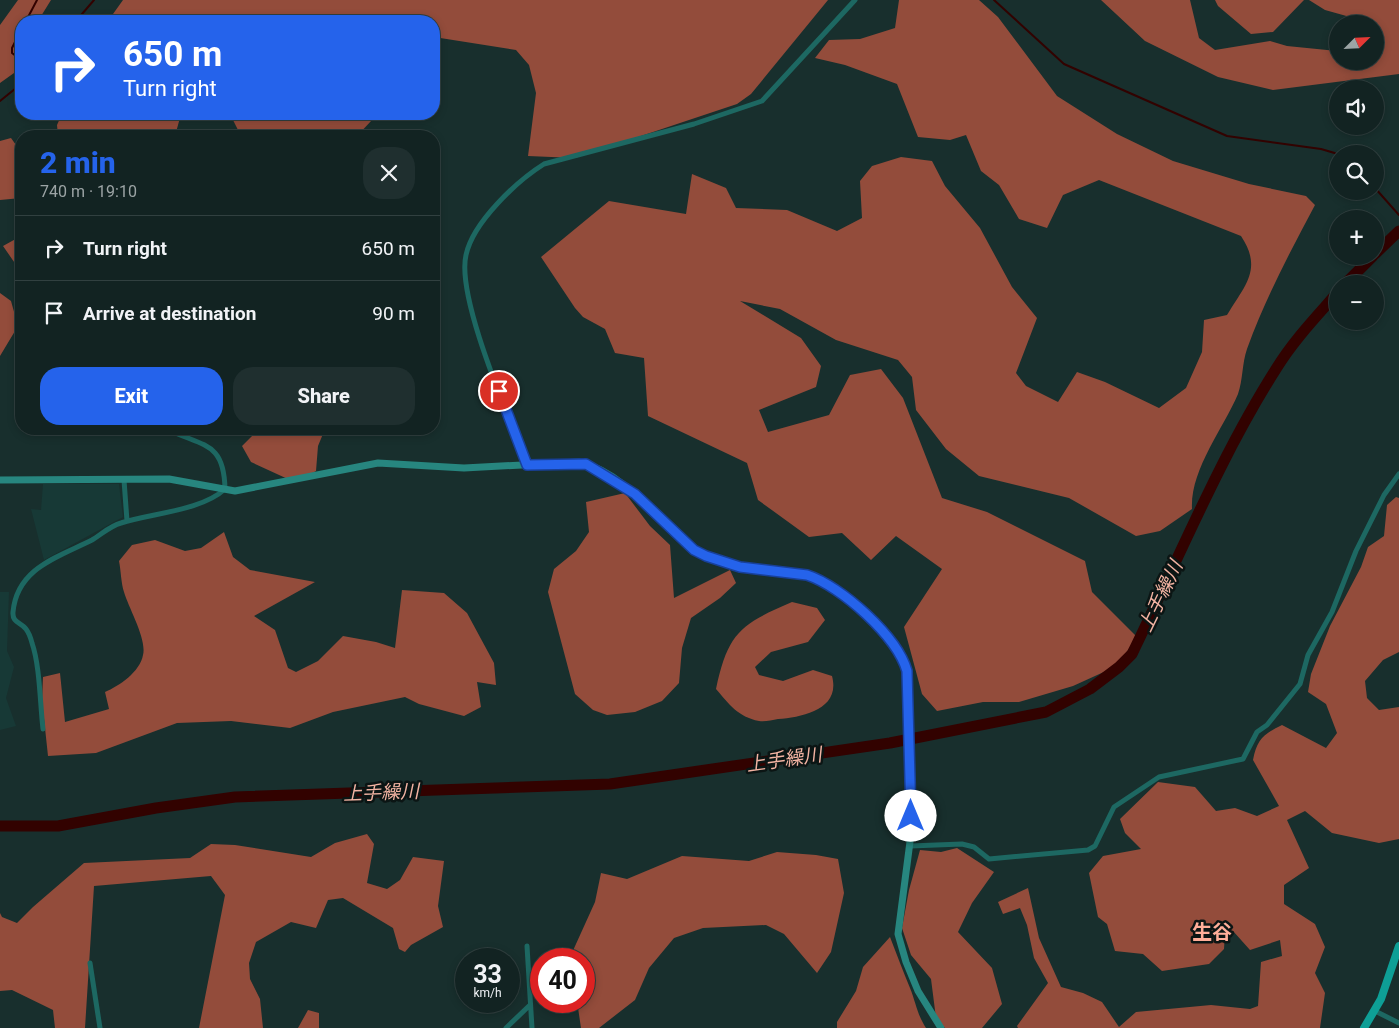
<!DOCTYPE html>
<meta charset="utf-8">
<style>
body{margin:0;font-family:Roboto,"Noto Sans JP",sans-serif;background:#1f2f2f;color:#f1f3f6;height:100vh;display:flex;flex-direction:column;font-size:19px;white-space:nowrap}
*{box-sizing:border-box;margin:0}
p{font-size:16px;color:#9ca4a5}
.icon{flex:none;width:28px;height:28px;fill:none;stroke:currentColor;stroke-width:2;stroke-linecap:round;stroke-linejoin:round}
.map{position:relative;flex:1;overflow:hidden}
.details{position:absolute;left:15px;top:130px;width:425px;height:305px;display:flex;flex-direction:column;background:#122322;border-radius:20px;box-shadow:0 2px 8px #0003,0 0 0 1px #314040}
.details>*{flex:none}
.top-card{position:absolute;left:15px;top:15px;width:425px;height:105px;border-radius:20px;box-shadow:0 2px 8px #0003,0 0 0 1px #314040;background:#2563eb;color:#fff;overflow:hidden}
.needle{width:32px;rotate:66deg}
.tools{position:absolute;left:1329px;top:15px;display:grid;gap:10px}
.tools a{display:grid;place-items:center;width:55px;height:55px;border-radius:50%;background:#122322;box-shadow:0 2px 8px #0003,0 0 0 1px #314040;font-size:25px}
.speed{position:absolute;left:455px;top:948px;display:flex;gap:10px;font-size:25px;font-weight:700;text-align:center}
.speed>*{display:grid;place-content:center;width:65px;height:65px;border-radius:50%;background:#122322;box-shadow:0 2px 8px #0003,0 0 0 1px #314040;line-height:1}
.speed small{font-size:12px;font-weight:400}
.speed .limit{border:8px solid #d22;background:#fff;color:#111}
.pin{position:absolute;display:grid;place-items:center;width:42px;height:42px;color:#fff;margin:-21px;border:2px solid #fff;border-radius:50%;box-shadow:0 1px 5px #0007}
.me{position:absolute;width:55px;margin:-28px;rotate:0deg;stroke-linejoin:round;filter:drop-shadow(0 0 4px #0008)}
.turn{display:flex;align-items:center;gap:18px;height:105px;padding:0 25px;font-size:22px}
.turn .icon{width:65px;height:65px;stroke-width:2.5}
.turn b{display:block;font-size:35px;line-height:42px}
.round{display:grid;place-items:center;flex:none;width:52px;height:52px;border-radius:20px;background:#1f2f2f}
.overview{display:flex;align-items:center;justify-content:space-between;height:85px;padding:0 25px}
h1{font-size:30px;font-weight:800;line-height:38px;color:#2563eb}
.action{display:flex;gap:10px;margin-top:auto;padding:10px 25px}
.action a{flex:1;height:58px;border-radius:20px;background:#2563eb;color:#fff;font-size:20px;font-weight:800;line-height:58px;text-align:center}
.action a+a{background:#1f2f2f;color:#f1f3f6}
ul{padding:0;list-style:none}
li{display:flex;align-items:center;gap:15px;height:65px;padding:0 25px;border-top:1px solid #314040}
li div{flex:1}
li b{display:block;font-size:19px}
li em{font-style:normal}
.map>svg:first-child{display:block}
.built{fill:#173936}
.forest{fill:#934c3b}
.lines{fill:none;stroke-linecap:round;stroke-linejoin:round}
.stream{stroke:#320200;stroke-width:2}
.river{stroke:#320200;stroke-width:11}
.street{stroke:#1d6862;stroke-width:5}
.secondary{stroke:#27867f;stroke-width:7}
.primary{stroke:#0e9f96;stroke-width:8}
.route-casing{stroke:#184099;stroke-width:12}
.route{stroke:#2563eb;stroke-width:9}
.labels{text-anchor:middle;stroke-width:5;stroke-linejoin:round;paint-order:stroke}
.water-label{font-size:19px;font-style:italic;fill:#f2b3a2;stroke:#0b1514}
.quarter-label{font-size:20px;font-weight:bold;fill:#ffae99;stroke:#0b1514}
</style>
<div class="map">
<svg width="1399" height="1028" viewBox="0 0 1399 1028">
<rect width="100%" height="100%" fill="#182f2d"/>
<path class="built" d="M43,484H119L123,517L44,560L31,509L41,510Z
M0,592H9L7,651L14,667L6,698L16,726L0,730Z"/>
<path class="forest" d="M18,0H51L38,21H21V68L0,83V25Z
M123,0H828L751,94L737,104L575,158L528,156L536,93L529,65L516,50L434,37V21H108Z
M899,0H979L998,17L1057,96L1117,134L1173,161L1249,184L1306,196L1315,205C1290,252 1265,299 1247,349C1242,363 1243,380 1238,394C1223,429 1190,470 1192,509L1160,531L1136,536L1069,498L979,476L946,449L916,410L912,377L898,360L836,340L780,309L740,301L801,338L821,366L816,387L759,410L768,432L829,415L850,375L881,369L903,398L942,498L987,512L1085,561L1092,592L1137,637L1117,666L1073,686L1019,702H983L937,711L922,694L904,627L942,569L896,536L871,560L842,533L809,537L758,500L747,463L648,416L644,358L615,353L605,329L583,317L575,308L541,257L609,201L686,214L692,174L726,188L736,208L787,210L837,231L862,218L860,181L872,166L901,157L932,161L945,186L980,228L1012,287L1037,318L1016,373L1026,386L1058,402L1077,372L1105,382L1159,408L1186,388L1202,352L1204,320L1227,315C1245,285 1263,269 1241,236L1099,180L1063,195L1047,228L1019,219L999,185L981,171L966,135L950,140L918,137L897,84L845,65L815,58L829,40L860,39L895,28Z
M1101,0H1190L1199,38L1215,50L1270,41L1287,46L1337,51L1338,61H1375V35L1378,33L1375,24L1325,10L1309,0H1399V74L1273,90L1218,77L1145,41Z
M1215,0H1304L1273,32L1251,34L1218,6Z
M62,114H181L175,136H58L57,125Z
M230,114H373L372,120L357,136H241Z
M11,138L21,152V198L0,200V141Z
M21,236V272L3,246Z
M0,293L11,301L18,326L0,356Z
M259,429H325L318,446L316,471L299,480H290L251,462L242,446Z
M625,493L650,526L670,545L674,598L730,570L736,583L720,598L691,618L682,648L679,683L662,701L635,712L607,715L593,710L575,694L548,592L554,569L576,551L589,532L586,502Z
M1396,497L1399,498V652L1383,660L1365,681L1367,698L1379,710L1399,707V839L1379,843L1332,833L1305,811L1287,820L1309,868L1284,885V904L1315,924L1325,947L1315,973L1325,993L1320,1028H1018L1017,1026L1048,983L1034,958L1027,925L1020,908L1003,914L998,902L1028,888L1039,938L1061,987L1083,993L1102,1002L1119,1027L1136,1012L1211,1005L1250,1009L1258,1006L1261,962L1282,956L1280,940L1250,950L1233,931L1225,933L1224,949L1209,964L1162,971L1143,954L1115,951L1107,924L1098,917L1089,873L1103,856L1141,849L1125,833L1120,819L1158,782L1195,787L1216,811L1235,808L1257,816L1279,806L1253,760C1257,739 1264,734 1282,725L1326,748L1337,733L1326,704L1308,692L1311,674L1330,626L1361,567L1368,547L1384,536L1387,505Z
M224,532L233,557L250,570L315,582L254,616L275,630L288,668L296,672L318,661L343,636L376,642L395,648L402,590L444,593L467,613L494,663L496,685L477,682L481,707L464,716L419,704L405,697L333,712L290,728L231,721L177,723L96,753L48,756L42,700L43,677L60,673L65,722L109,709L105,692C119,686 140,672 143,655C147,639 129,609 124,592C121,583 121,571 119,561L132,545L155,540L185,551L201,548Z
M792,602L817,608L825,620L808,642L771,652L755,667L759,675L783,681L813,670L832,676C841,709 803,717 778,719C772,720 765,722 759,721C738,717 729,704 716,689C728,632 741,624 792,602Z
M367,834L374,844L367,883L387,889L400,880L413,857L444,861L438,906L443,927L411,945L405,952L399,949L393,928L343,898L328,900L316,928L291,922L256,942L249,963L250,979L260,999L263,1028H199L225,895L211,876L94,886L85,1028H55L53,1010L12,990L0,991V913L2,917L17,923L33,907L84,863L190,858L211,844L235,845L311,857L335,843Z
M957,848L994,872L972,903L958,932L992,968L1002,1004L982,1028H945L936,1018L931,979L911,955L902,928L909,890L920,850L941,852Z
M777,852L816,855L838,859L844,893L831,952L817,973L784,934L766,925L703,928L674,938L649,968L635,1000L599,1028H581L577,1001H584V959H571V955L595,902L601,873L627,879L682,856L749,861Z
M890,937C897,955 903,971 910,988C916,1003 917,1014 926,1028H837V1022L856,991L863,967Z
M308,1010L319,1013V1028H298Z"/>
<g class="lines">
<path class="stream" d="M994,0L1064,64L1227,136L1321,149L1338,154
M26,21L37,0
M76,21L94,0
M21,30L12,48V53L21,60
M0,101L21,84
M1375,188L1399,215"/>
<path class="river" d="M1375,254L1399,231
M1345,284L1373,256
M0,826H58L156,808L235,797L610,784L890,743L1046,712L1090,689L1119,667L1132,654C1178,560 1220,457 1276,369C1293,341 1316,317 1338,292"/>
<path class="street" d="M527,465C510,419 456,298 466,255C473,222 517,181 544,164L694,124L762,101L855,0
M124,480L127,521
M43,729C40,704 40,666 32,643C31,639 29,633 26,629C21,622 12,623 13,612C17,568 58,557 92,540C102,534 110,526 121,523C152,513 201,511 225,489C224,441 203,447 167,429
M910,846L962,844L974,847L989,859L1088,850L1095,846L1114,807L1159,777L1243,759L1257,732L1267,725L1300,684L1308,655L1332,612L1356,551L1384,495L1399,474
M527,946L532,1028
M90,963L100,1028
M1375,1011L1399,1023
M506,1028L530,1005"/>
<path class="secondary" d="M0,480L169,479L235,491L378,463L464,468L579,462C615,470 645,503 670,528C678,535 686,545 695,551C731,573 771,564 809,576C843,586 871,619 894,644L901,654L907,671L911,834L898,934L906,962L918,991L941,1028"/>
<path class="primary" d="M1364,1028L1381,999L1399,946"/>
</g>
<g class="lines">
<g class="route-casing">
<path id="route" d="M499,391L527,465L586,464L635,494L694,550L706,556L740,567L807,575C841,586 897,636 907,671L911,816"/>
</g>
<use href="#route" class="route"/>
</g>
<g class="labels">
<g class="water-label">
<text transform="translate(1160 596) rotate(-64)" y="7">上手繰川</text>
<text transform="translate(784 759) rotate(-8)" y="7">上手繰川</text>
<text transform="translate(381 792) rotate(-2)" y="7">上手繰川</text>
</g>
<g class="quarter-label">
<text x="1212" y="939">生谷</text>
</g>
</g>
</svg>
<div class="tools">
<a><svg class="needle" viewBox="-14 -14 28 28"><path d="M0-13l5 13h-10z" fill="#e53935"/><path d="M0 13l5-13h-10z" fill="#9ca4a5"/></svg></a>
<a><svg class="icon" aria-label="sound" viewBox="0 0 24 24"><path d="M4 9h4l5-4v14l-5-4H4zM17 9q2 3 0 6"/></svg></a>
<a><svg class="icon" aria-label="search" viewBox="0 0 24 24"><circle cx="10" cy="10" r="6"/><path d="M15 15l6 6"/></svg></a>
<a>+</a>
<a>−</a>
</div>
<div class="speed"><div>33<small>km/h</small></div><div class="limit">40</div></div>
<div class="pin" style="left:499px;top:391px;background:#d93025"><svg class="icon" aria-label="arrive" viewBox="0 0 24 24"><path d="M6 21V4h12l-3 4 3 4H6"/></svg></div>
<svg class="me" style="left:911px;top:816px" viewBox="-20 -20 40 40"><circle r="19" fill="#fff"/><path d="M0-13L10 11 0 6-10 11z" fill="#2563eb"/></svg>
<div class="top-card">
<div class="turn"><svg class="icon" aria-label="right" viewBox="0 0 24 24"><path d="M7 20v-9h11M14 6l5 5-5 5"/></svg><div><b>650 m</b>Turn right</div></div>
</div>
<section class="details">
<div class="overview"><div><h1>2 min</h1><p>740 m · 19:10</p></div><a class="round"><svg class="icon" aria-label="close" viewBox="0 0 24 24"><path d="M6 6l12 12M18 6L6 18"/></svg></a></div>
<ul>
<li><svg class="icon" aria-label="right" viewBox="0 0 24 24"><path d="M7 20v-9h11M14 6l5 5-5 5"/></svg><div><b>Turn right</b></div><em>650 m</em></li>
<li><svg class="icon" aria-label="arrive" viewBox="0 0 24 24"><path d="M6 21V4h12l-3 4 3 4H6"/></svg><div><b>Arrive at destination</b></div><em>90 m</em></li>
</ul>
<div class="action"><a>Exit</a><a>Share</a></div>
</section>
</div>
